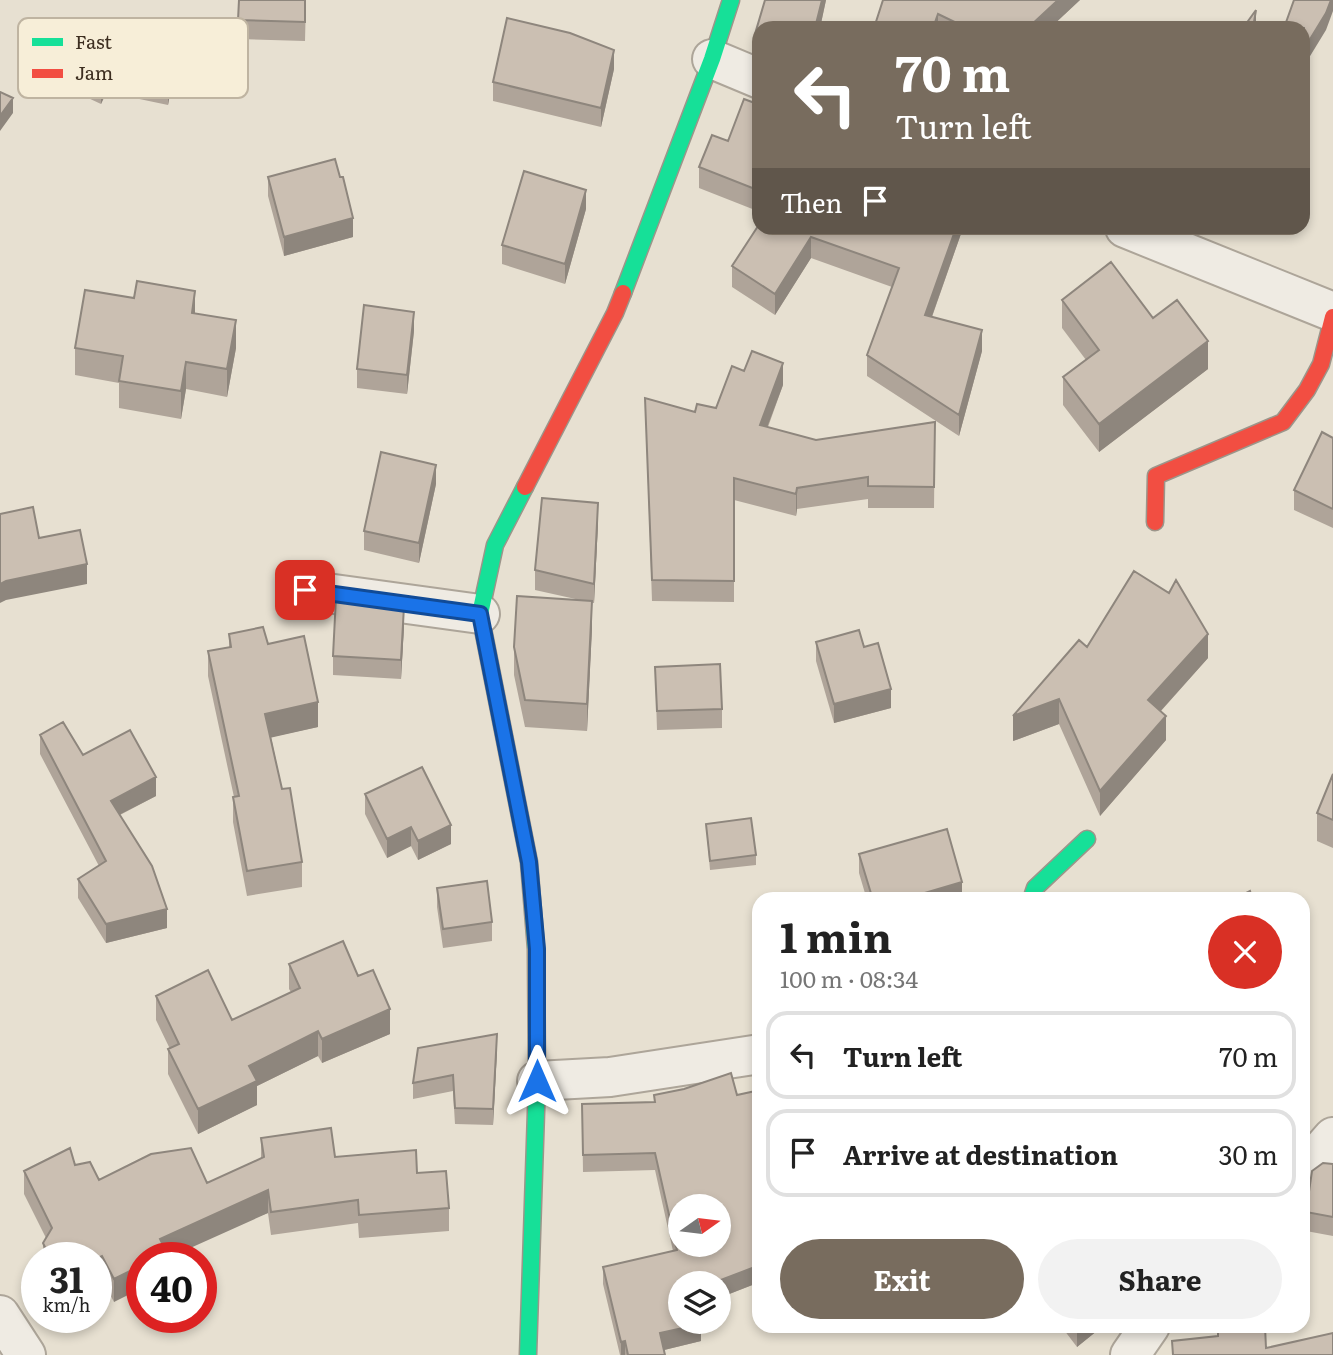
<!DOCTYPE html>
<meta charset="utf-8">
<style>
body{margin:0;font-family:Literata,serif;background:#f2f2f2;color:#222;height:100vh;display:flex;flex-direction:column;font-size:26px;white-space:nowrap}
*{box-sizing:border-box;margin:0}
p{font-size:23px;color:#767676}
.icon{flex:none;width:38px;height:38px;fill:none;stroke:currentColor;stroke-width:2;stroke-linecap:round;stroke-linejoin:round}
.map{position:relative;flex:1;overflow:hidden}
.drawer{position:absolute;left:752px;top:892px;width:558px;height:441px;display:flex;flex-direction:column;background:#fff;border-radius:21px;box-shadow:0 4px 10px #0003}
.drawer>*{flex:none}
.hud{position:absolute;left:752px;top:21px;width:558px;height:214px;border-radius:21px;box-shadow:0 4px 10px #0003;background:#786c5e;color:#fff;overflow:hidden}
.needle{width:46px;rotate:76deg}
.tools{position:absolute;left:668px;top:1194px;display:grid;gap:14px}
.tools a{display:grid;place-items:center;width:63px;height:63px;border-radius:50%;background:#fff;box-shadow:0 4px 10px #0003;font-size:35px}
.speed{position:absolute;left:21px;top:1242px;display:flex;gap:14px;font-size:35px;font-weight:700;text-align:center}
.speed>*{display:grid;place-content:center;width:91px;height:91px;border-radius:50%;background:#fff;box-shadow:0 4px 10px #0003;line-height:1}
.speed small{font-size:18px;font-weight:400}
.speed .limit{border:10px solid #d22;background:#fff;color:#111}
.pin{position:absolute;display:grid;place-items:center;width:60px;height:60px;color:#fff;margin:-30px;border-radius:14px;box-shadow:0 4px 10px #0006}
.me{position:absolute;width:77px;margin:-38px;rotate:0deg;stroke-linejoin:round;filter:drop-shadow(0 0 5px #0008)}
.turn{display:flex;align-items:center;gap:24px;height:147px;padding:0 28px;font-size:32px}
.turn .icon{width:91px;height:91px;stroke-width:2.5}
.turn b{display:block;font-size:49px;line-height:60px}
.then{display:flex;align-items:center;height:66px;padding:0 28px;background:#0003;gap:14px;font-size:26px}
.round{display:grid;place-items:center;flex:none;width:74px;height:74px;border-radius:37px;background:#f2f2f2}
.summary{display:flex;align-items:center;justify-content:space-between;height:119px;padding:0 28px}
h1{font-size:42px;font-weight:700;line-height:52px}
.primary-button{display:flex;gap:14px;margin-top:auto;padding:14px 28px}
.primary-button a{flex:1;height:80px;border-radius:42px;background:#786c5e;color:#fff;font-size:28px;font-weight:700;line-height:80px;text-align:center}
.primary-button a+a{background:#f2f2f2;color:#222}
ul{padding:0;list-style:none}
li{display:flex;align-items:center;gap:21px;height:88px;margin:0 14px 10px;padding:0 14px;border:4px solid #e0e0e0;border-radius:21px}
li div{flex:1}
li b{display:block;font-size:26px}
li em{font-style:normal}
.map>svg:first-child{display:block}
.lines{fill:none;stroke-linecap:round;stroke-linejoin:round}
.street-casing{stroke:#ada599;stroke-width:42}
.fast-casing{stroke:#9c958a;stroke-width:19}
.jam-casing{stroke:#9c958a;stroke-width:19}
.street{stroke:#efebe3;stroke-width:38}
.fast{stroke:#16e098;stroke-width:16}
.jam{stroke:#f24e42;stroke-width:16}
.wall{fill:#afa499}
.shaded-wall{fill:#8e867d}
.building{fill:#cbbfb2;stroke:#8e867d;stroke-width:2;fill-rule:evenodd}
.route-casing{stroke:#114b97;stroke-width:18}
.route{stroke:#1a73e8;stroke-width:12}
.key{fill:#f7eed8;stroke:#bfb4a1;stroke-width:2}
.key-label{font-size:19px;fill:#3d2e20}
</style>
<div class="map">
<svg width="1333" height="1355" viewBox="0 0 1333 1355">
<rect width="100%" height="100%" fill="#e7e0d1"/>
<g class="lines">
<g class="street-casing">
<path id="street" d="M712,59L760,79
M1125,228L1333,312
M305,590L480,614
M537,1081L610,1077L760,1054
M1304,1170L1333,1137
M0,1315L26,1355
M1130,1355L1150,1326"/>
</g>
<g class="fast-casing">
<path id="fast" d="M623,293L712,59L731,0
M525,487L495,545L480,614L529,862L536,949L537,1081L528,1355
M1031,900L1035,888L1087,839"/>
</g>
<g class="jam-casing">
<path id="jam" d="M525,487L615,313L623,293
M1155,522L1156,476L1283,422L1307,390L1321,364L1333,317"/>
</g>
<use href="#street" class="street"/>
<use href="#fast" class="fast"/>
<use href="#jam" class="jam"/>
</g>
<path class="wall" d="M239,0H306L305,41L238,39Z
M765,0H826L820,28H760V55L755,53V34Z
M883,0H1080L1050,28H874Z
M177,56L168,105L125,96V77Z
M614,69L601,127L493,101V82Z
M117,70L101,104L58,84V74Z
M760,105V212L699,188V167L728,141Z
M268,177L353,237L284,256L268,196Z
M586,209L565,284L502,264V245Z
M760,228H963L932,317L982,351L959,436L867,376V355L892,287L811,258L775,315L732,287V266Z
M1062,300L1153,318L1208,369L1099,452L1063,405V377L1086,360L1062,328Z
M195,314L236,348L227,397L186,389L181,419L119,408V383L75,375V348Z
M414,331L407,394L357,388V369Z
M783,385L768,427L816,440L935,422L934,508H868V499L797,509L796,516L734,500V602L652,601L645,398L695,412L716,408Z
M1333,438V528L1294,510V490Z
M436,484L419,563L364,550V531Z
M598,523L594,603H592V628L587,731L525,727L514,675V647L580,600L535,590V570Z
M404,626L401,679L333,675V656Z
M229,634L268,644L318,727L271,737L282,789L302,862V887L247,896L233,822V797H234L208,676V651L229,647Z
M816,642L864,647L891,708L834,723L816,661Z
M1087,647L1208,658L1161,711L1166,740L1100,816L1059,724L1013,741Z
M655,667L722,709V728L657,730Z
M40,735L83,755L156,796L120,815L167,928L106,943L78,898V879L99,866L40,754Z
M1333,774V848L1317,841V813Z
M365,794L451,844L418,860L411,846L387,858L365,814Z
M706,824L756,855V865L710,870Z
M859,854L962,900H867L859,873Z
M437,888L492,922V941L443,948L437,907Z
M289,964L358,976L390,1034L322,1063L318,1056L257,1086V1105L198,1134L168,1074V1049H170L156,1020V996L232,1020L291,992L289,989Z
M497,1050L493,1125L455,1124L453,1091L413,1099V1083Z
M654,1095L760,1282L719,1298V1283H681L701,1341L664,1350L665,1355H620L603,1284V1267L673,1251L655,1170L583,1172L582,1104L654,1102Z
M261,1138L335,1157L417,1173L449,1208V1231L359,1238L358,1223L271,1235L268,1213L142,1258L114,1302L102,1279L96,1258H43V1243L46,1238L24,1194V1171L75,1165L99,1180L207,1183L261,1158Z
M1333,1164V1236L1306,1231V1212Z
M1061,1326H1103L1077,1347Z"/>
<path class="shaded-wall" d="M822,0H826L820,28H815Z
M1058,0H1080L1050,28H1030V26Z
M1331,0H1333V11L1326,30L1304,66V49Z
M1256,10V28H1253Z
M938,14V28H933Z
M177,36V56L168,105V86Z
M614,50V69L601,127V108Z
M117,60V70L101,104V94Z
M13,98V113L0,131V116Z
M586,190V209L565,284V264Z
M353,218V237L284,256V237Z
M956,228H963L925,336V315Z
M811,237V258L775,315V294Z
M195,291V319L192,313Z
M414,312V331L407,394V375Z
M236,320V348L227,397V369Z
M982,330V351L959,436V415Z
M1208,341V369L1099,452V424Z
M186,362V389L181,419V391Z
M783,363V385L760,446V425Z
M436,465V484L419,563V543Z
M797,488V509L796,516V494Z
M598,503V523L594,603V584Z
M87,564V584L6,600L0,603V584L6,581Z
M592,601V628L587,731V704Z
M404,606V626L401,679V660Z
M1208,634V658L1148,725V700Z
M891,689V708L834,723V704Z
M1059,699V724L1013,741V716Z
M318,702V727L265,739V714Z
M1166,716V740L1100,816V791Z
M156,777V796L111,819V801Z
M451,825V844L418,860V841Z
M411,827V846L387,858V839Z
M962,882V900H901Z
M167,909V928L106,943V924Z
M390,1009V1034L322,1063V1039Z
M318,1031V1056L257,1086V1105L198,1134V1109L249,1066Z
M497,1034V1050L493,1125V1109Z
M268,1190V1213L168,1258H156L160,1239Z
M102,1256V1279L96,1282V1259Z
M142,1265V1288L114,1302V1279Z
M760,1265V1282L719,1298V1283H713Z
M701,1324V1341L660,1351V1333Z
M1077,1326H1103L1077,1347Z
M625,1341V1355H621V1342Z"/>
<path class="building" d="M239,0H305V22L238,20Z
M765,0H822L815,28H760V36L755,34Z
M883,0H1058L1030,26L1032,28H967L938,14L933,28H874Z
M1294,0H1331L1326,13L1304,49V28H1284Z
M1256,10L1253,28H1243Z
M507,18L570,33L614,50L601,108L493,82Z
M0,92L13,98L0,116Z
M744,99L760,105V191L699,167L712,135L728,141Z
M335,159L340,177H343L353,218L284,237L268,177Z
M524,171L586,190L565,264L502,245Z
M760,223V228H956L925,315L982,330L959,415L867,355L899,268L811,237L775,294L732,266Z
M1111,262L1153,318L1177,300L1208,341L1099,424L1063,377L1099,350L1062,300Z
M137,281L195,291L192,313L236,320L227,369L186,362L181,391L119,381L123,356L75,348L85,290L134,298Z
M364,305L414,312L407,375L357,369Z
M752,351L783,363L760,425L816,440L935,422L934,487L868,486V477L797,488L796,494L734,478V581L652,580L645,398L695,412L697,404L716,408L732,366L744,371Z
M1322,432L1333,438V509L1294,490Z
M381,452L436,465L419,543L364,531Z
M542,498L598,503L594,584L535,570Z
M33,507L39,538L80,530L87,564L6,581L0,584V514Z
M1134,571L1169,593L1176,580L1208,634L1148,700L1166,716L1100,791L1059,699L1013,716L1079,640L1087,647Z
M517,596L592,601L587,704L525,700L514,647Z
M336,597L404,606L401,660L333,656Z
M263,627L268,644L304,636L318,702L265,714L282,789L290,788L302,862L247,871L233,797L239,796L208,651L231,647L229,634Z
M859,630L864,647L878,643L891,689L834,704L816,642Z
M720,664L722,709L657,711L655,667Z
M63,722L83,755L130,730L156,777L111,801L152,866L167,909L106,924L78,879L106,861L40,735Z
M422,767L451,825L418,841L411,827L387,839L365,794Z
M1333,774V820L1317,813Z
M751,818L756,855L710,861L706,824Z
M947,829L962,882L901,900H873L859,854Z
M487,881L492,922L443,929L437,888Z
M1250,891L1253,900H1233Z
M343,941L358,976L373,970L390,1009L322,1039L318,1031L249,1066L257,1081L198,1109L168,1049L179,1044L156,996L208,970L232,1020L300,988L289,964Z
M497,1034L493,1109L455,1108L453,1075L413,1083L418,1048Z
M731,1073L737,1095L760,1090V1265L713,1283H681V1321H700L701,1324L660,1333L665,1355H628L625,1341L621,1342L603,1267L677,1250L655,1153L583,1155L582,1104L655,1102L654,1095L684,1089ZM681,1206H719V1244H681Z
M331,1128L335,1157L416,1150L417,1173L446,1171L449,1208L359,1215L358,1200L271,1212L268,1190L160,1239L167,1253L156,1258H142V1265L114,1279L102,1256L96,1259L50,1258L43,1243L52,1228L24,1171L70,1148L75,1165L90,1162L99,1180L151,1154L191,1148L207,1183L264,1157L261,1138Z
M1323,1163L1333,1164V1217L1306,1212L1312,1171Z
M1218,1326H1265L1266,1348L1333,1333V1355H1173L1172,1341L1218,1336Z"/>
<g class="lines">
<g class="route-casing">
<path id="route" d="M305,590L480,614L529,862L537,949V1081"/>
</g>
<use href="#route" class="route"/>
</g>
<rect x="18" y="18" width="230" height="80" rx="10" class="key"/>
<rect x="32" y="38" width="31" height="8" fill="#16e098"/>
<rect x="32" y="69" width="31" height="9" fill="#f24e42"/>
<g class="key-label">
<text x="75" y="49">Fast</text>
<text x="75" y="80">Jam</text>
</g>
</svg>
<div class="tools">
<a><svg class="needle" viewBox="-14 -14 28 28"><path d="M0-13l5 13h-10z" fill="#e53935"/><path d="M0 13l5-13h-10z" fill="#767676"/></svg></a>
<a><svg class="icon" aria-label="layers" viewBox="0 0 24 24"><path d="M12 4l9 5-9 5-9-5zM3 14l9 5 9-5"/></svg></a>
</div>
<div class="speed"><div>31<small>km/h</small></div><div class="limit">40</div></div>
<div class="pin" style="left:305px;top:590px;background:#d93025"><svg class="icon" aria-label="arrive" viewBox="0 0 24 24"><path d="M6 21V4h12l-3 4 3 4H6"/></svg></div>
<svg class="me" style="left:537px;top:1081px" viewBox="-20 -20 40 40"><path d="M0-17L14 15 0 8-14 15z" fill="#1a73e8" stroke="#fff" stroke-width="4"/></svg>
<div class="hud">
<div class="turn"><svg class="icon" aria-label="left" viewBox="0 0 24 24"><path d="M17 20v-9H6M10 6l-5 5 5 5"/></svg><div><b>70 m</b>Turn left</div></div>
<div class="then">Then<svg class="icon" aria-label="arrive" viewBox="0 0 24 24"><path d="M6 21V4h12l-3 4 3 4H6"/></svg></div>
</div>
<section class="drawer">
<div class="summary"><div><h1>1 min</h1><p>100 m · 08:34</p></div><a class="round" style="background:#d93025;color:#fff"><svg class="icon" aria-label="close" viewBox="0 0 24 24"><path d="M6 6l12 12M18 6L6 18"/></svg></a></div>
<ul>
<li><svg class="icon" aria-label="left" viewBox="0 0 24 24"><path d="M17 20v-9H6M10 6l-5 5 5 5"/></svg><div><b>Turn left</b></div><em>70 m</em></li>
<li><svg class="icon" aria-label="arrive" viewBox="0 0 24 24"><path d="M6 21V4h12l-3 4 3 4H6"/></svg><div><b>Arrive at destination</b></div><em>30 m</em></li>
</ul>
<div class="primary-button"><a>Exit</a><a>Share</a></div>
</section>
</div>
